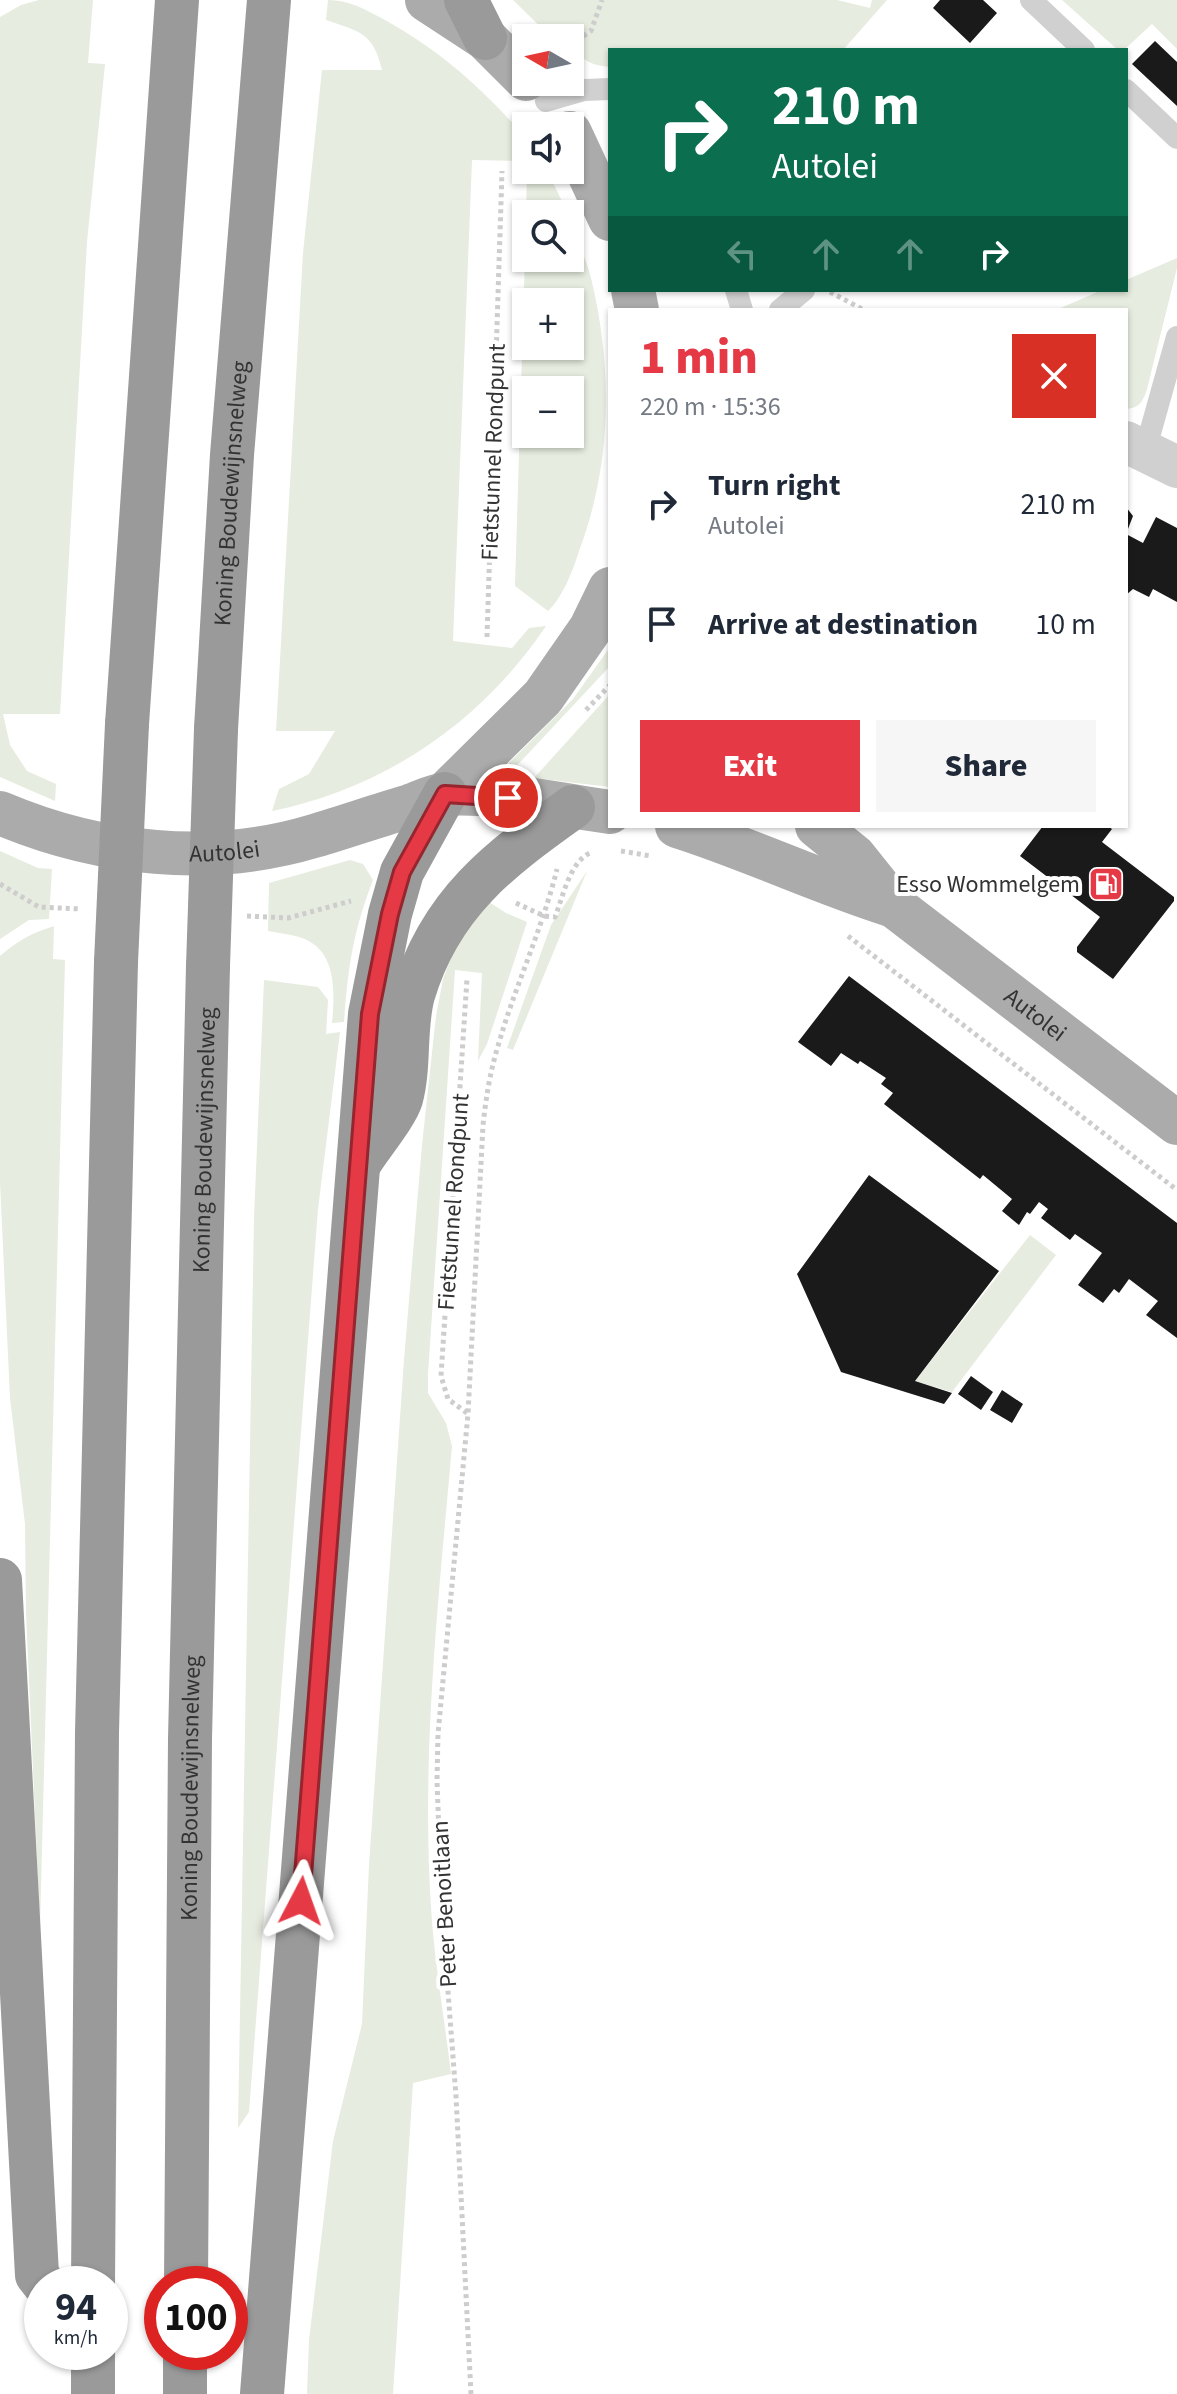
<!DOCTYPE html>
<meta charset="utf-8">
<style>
body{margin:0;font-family:"Source Sans 3",sans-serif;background:#f6f6f7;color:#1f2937;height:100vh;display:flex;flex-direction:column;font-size:30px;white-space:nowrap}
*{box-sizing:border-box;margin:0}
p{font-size:26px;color:#747a83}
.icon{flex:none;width:44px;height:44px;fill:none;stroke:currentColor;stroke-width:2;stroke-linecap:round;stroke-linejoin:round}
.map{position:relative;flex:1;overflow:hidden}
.panel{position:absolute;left:608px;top:308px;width:520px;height:520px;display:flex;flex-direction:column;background:#fff;border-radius:0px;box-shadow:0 2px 6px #0004}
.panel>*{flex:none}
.top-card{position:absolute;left:608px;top:48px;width:520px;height:244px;border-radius:0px;box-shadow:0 2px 6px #0004;background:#0b6e4f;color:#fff;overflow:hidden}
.needle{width:52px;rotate:279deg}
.tools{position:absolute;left:512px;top:24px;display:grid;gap:16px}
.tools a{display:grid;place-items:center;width:72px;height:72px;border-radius:0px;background:#fff;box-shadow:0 2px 6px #0004;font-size:40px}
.speed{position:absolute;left:24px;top:2266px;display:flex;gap:16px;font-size:40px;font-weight:700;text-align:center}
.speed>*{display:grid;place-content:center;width:104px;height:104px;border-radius:50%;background:#fff;box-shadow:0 2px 6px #0004;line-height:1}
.speed small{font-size:20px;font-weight:400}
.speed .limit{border:12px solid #d22;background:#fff;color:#111}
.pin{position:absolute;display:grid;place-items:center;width:68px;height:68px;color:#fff;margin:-34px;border:4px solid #fff;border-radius:50%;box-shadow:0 2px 8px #0007}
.me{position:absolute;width:88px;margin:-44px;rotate:4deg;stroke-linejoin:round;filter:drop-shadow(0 0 6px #0008)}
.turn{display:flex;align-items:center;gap:28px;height:168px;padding:0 32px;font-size:36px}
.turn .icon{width:104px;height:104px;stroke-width:2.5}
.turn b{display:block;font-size:56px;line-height:68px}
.lanes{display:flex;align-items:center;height:76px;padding:0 32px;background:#0003;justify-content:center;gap:40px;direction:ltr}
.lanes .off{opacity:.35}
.round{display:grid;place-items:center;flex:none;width:84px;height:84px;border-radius:0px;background:#f6f6f7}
.head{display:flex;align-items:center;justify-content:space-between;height:136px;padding:0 32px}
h1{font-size:48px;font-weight:800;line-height:60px;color:#e63946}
.cta{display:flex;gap:16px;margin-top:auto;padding:16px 32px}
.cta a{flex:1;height:92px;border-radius:0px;background:#e63946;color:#fff;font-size:32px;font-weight:800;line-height:92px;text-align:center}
.cta a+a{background:#f6f6f7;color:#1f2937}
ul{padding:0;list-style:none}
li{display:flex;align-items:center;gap:24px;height:120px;padding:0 32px}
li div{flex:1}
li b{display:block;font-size:30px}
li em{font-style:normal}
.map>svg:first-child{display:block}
.green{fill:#e6ecdf;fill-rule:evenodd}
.building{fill:#1a1a1a}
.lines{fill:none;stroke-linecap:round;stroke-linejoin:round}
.path{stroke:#cdcdcd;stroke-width:5;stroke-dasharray:4 4;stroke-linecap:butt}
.lane{stroke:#d0d0d0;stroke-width:22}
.street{stroke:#d0d0d0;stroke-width:42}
.primary{stroke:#ababab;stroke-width:44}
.highway{stroke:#9a9a9a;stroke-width:44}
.highway-bridge{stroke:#9a9a9a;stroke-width:44}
.route-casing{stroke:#96252e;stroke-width:20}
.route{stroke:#e63946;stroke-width:14}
.labels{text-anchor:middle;stroke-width:8;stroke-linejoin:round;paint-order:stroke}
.street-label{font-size:24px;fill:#333;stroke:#fff}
.poi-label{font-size:24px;fill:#333;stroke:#fff;text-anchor:end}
</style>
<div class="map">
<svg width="1177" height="2394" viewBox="0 0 1177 2394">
<rect width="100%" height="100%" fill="#fff"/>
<path class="green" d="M39,0H93L88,63L105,64L87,242L60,714H3L10,745L27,771L56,784L55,801L0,777V17L21,5Z
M328,0C350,0 366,10 385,20C441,51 484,90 526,138V161L472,160L453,641L512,648L529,628L546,626C482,721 386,788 272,811L279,789L309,774L335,731H276L303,253L322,70H382C373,32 360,32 326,20Z
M513,0H837L870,8L872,0H887L843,50H610V67C588,65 577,58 570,37L552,38Z
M1062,0H1177V49L1152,24L1124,50H1118Z
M527,170H547L568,214H526Z
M570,220C577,239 586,259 591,278C613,368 612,464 579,551C573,570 563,597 548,611L515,586L526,224V258H570ZM526,302H570V346H526ZM526,390H570V434H526Z
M1177,258V268L1147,389C1143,401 1140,408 1126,409V310H1056L1102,290H1126V280Z
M610,647V666L509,774H504L502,770L573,699Z
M610,694V787L534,778Z
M0,851L38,868L52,869L49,919L29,920L0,939Z
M350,860L363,864L373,880C353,932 348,967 344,1022L332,1023C335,991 337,948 299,937C289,934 278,933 268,931L269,883Z
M587,871L513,1050L507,1048L551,925Z
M489,902L506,913L527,922L487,1044L478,1061L482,973L455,970L428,1374V1393L446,1423L452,1446C438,1604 420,1763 432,1922C436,1972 445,2023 451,2074L413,2083L393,2394H307L309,2340L333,2141L362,2024L369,1865L404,1360L422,1145L436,1016L443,979L457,942Z
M54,926L53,959L65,960L40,1926L26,1613L25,1524L10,1398L0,1182V956C17,941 32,933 54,926Z
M264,980L318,987L328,1000L326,1034L340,1032L318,1209L249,2112L238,2128L254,1218Z
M1030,1235L1056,1255L952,1392L915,1381Z"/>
<path class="building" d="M940,0H983L997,13L970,43L933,8Z
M1155,41L1177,62V106L1132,64Z
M1126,507L1133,516L1126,534L1143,543L1156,517L1177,528V602L1153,589L1149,597L1133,589L1126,595Z
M1043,826H1108L1112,829L1102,842L1174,897V901L1113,979L1077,952V947L1100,917L1020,856Z
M849,976L1177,1223V1338L1146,1315L1158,1301L1129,1279L1119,1293L1114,1289L1103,1303L1078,1285L1102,1253L1075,1234L1070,1240L1041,1218L1048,1209L1039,1202L1030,1214L1027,1212L1019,1225L1002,1211L1012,1199L983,1175L980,1179L884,1104L893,1093L881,1084L886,1078L860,1061L858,1064L841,1053L831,1066L798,1042Z
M869,1175L999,1271L915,1381L952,1393L944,1404L841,1372L797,1274Z
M971,1376L993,1392L981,1410L958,1394Z
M1002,1390L1023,1404L1012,1423L990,1410Z"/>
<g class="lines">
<path class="path" d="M570,45L591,31L602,0
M830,292L864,310
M487,637L502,171
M586,710L610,685
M621,851L651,856
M0,884L39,907L81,909
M516,903L544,916L555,917C563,897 570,860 592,852
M247,916L288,918L351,901
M848,936L1177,1190
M467,1413L448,1399L441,1376L467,979
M471,2394L456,2096L442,1913L437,1781L438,1734L468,1414L483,1125C486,1098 490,1072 498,1046C515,986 542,930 557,869"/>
<path class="lane" d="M1031,0L1084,50
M1126,90L1177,138
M546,101L584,90L610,89
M736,290L742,310
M780,310L804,290
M1145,451L1177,337"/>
<path class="street" d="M1126,442L1177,467"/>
<g class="primary">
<path d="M427,0L485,38L526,79"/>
<path d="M570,133L610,219"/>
<path d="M633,290L637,310"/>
<path d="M445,794L543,697L591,628L610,589"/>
<path id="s1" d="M0,813C99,855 211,867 314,836C345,827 376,816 407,807C419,803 434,795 447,794C496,791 561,805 610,812"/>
<path d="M677,826C750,849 820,883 894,906"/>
<path id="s2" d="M817,826L854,856L894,906L1177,1123"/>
</g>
<g class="highway">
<path d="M466,0L485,38"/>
<path d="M127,724L177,0"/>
<path id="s3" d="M216,729L232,455L269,0"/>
<path d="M361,1161C371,1145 396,1115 401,1099C410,1066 404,1028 413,995C440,903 500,859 573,807"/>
<path d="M0,1580L37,2275L44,2284"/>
<path d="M93,2284L97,1732L116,962"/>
<path id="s4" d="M186,2284L190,1739L208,966"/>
<path d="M93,2394V2352"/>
<path d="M185,2394V2352"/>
<path d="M262,2394L370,1014L390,914L402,872L445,794"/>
</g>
<path class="highway-bridge" d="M116,962L127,724
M208,966L216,729"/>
</g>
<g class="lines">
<g class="route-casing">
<path id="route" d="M301,1901L370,1014L390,914L402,872L445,794L508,798"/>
</g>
<use href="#route" class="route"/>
</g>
<defs>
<g id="fuel-square" transform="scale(1.8)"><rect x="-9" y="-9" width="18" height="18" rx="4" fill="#e63946" stroke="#fff"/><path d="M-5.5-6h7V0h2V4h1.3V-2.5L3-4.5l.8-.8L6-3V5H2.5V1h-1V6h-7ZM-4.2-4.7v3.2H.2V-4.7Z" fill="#fff"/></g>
</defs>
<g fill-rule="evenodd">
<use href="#fuel-square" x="1106" y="884"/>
</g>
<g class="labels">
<g class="street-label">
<text transform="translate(493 452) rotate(-88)" y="8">Fietstunnel Rondpunt</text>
<text dy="8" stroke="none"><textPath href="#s3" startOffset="236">Koning Boudewijnsnelweg</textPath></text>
<text dy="8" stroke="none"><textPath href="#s1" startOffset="230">Autolei</textPath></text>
<text dy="8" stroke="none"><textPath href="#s2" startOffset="290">Autolei</textPath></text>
<text dy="8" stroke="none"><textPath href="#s4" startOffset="1144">Koning Boudewijnsnelweg</textPath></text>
<text transform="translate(453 1202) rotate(-86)" y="8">Fietstunnel Rondpunt</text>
<text dy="8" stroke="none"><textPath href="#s4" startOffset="496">Koning Boudewijnsnelweg</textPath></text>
<text transform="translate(444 1904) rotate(-93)" y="8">Peter Benoitlaan</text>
</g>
<g class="poi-label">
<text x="1080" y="892">Esso Wommelgem</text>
</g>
</g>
</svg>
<div class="tools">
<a><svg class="needle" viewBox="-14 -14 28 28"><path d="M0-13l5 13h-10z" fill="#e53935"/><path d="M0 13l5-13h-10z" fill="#747a83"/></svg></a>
<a><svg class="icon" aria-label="sound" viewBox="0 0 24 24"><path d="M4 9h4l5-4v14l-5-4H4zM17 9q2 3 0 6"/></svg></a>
<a><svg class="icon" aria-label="search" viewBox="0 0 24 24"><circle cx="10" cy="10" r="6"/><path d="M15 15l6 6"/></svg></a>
<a>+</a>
<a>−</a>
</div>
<div class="speed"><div>94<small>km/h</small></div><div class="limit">100</div></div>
<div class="pin" style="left:508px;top:798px;background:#d93025"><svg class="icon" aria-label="arrive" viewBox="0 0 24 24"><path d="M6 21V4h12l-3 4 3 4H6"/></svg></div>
<svg class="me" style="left:301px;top:1901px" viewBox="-20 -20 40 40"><path d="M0-17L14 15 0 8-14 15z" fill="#e63946" stroke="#fff" stroke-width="4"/></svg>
<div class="top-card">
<div class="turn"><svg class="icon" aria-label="right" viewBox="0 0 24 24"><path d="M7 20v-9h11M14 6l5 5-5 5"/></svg><div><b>210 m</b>Autolei</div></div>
<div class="lanes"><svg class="icon off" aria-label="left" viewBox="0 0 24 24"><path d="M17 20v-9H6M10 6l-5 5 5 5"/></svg><svg class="icon off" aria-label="ahead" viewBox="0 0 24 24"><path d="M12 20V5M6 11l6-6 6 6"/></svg><svg class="icon off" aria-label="ahead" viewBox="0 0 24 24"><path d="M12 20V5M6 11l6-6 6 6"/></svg><svg class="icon" aria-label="right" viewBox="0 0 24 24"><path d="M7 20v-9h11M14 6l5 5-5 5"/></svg></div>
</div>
<section class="panel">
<div class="head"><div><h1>1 min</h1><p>220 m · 15:36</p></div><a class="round" style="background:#d93025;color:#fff"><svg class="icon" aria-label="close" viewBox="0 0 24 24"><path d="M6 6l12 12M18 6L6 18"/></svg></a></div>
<ul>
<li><svg class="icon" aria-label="right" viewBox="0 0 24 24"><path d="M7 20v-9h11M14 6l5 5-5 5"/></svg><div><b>Turn right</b><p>Autolei</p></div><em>210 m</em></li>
<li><svg class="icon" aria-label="arrive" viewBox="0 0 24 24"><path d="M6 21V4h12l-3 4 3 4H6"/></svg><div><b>Arrive at destination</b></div><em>10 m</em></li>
</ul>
<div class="cta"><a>Exit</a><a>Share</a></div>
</section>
</div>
